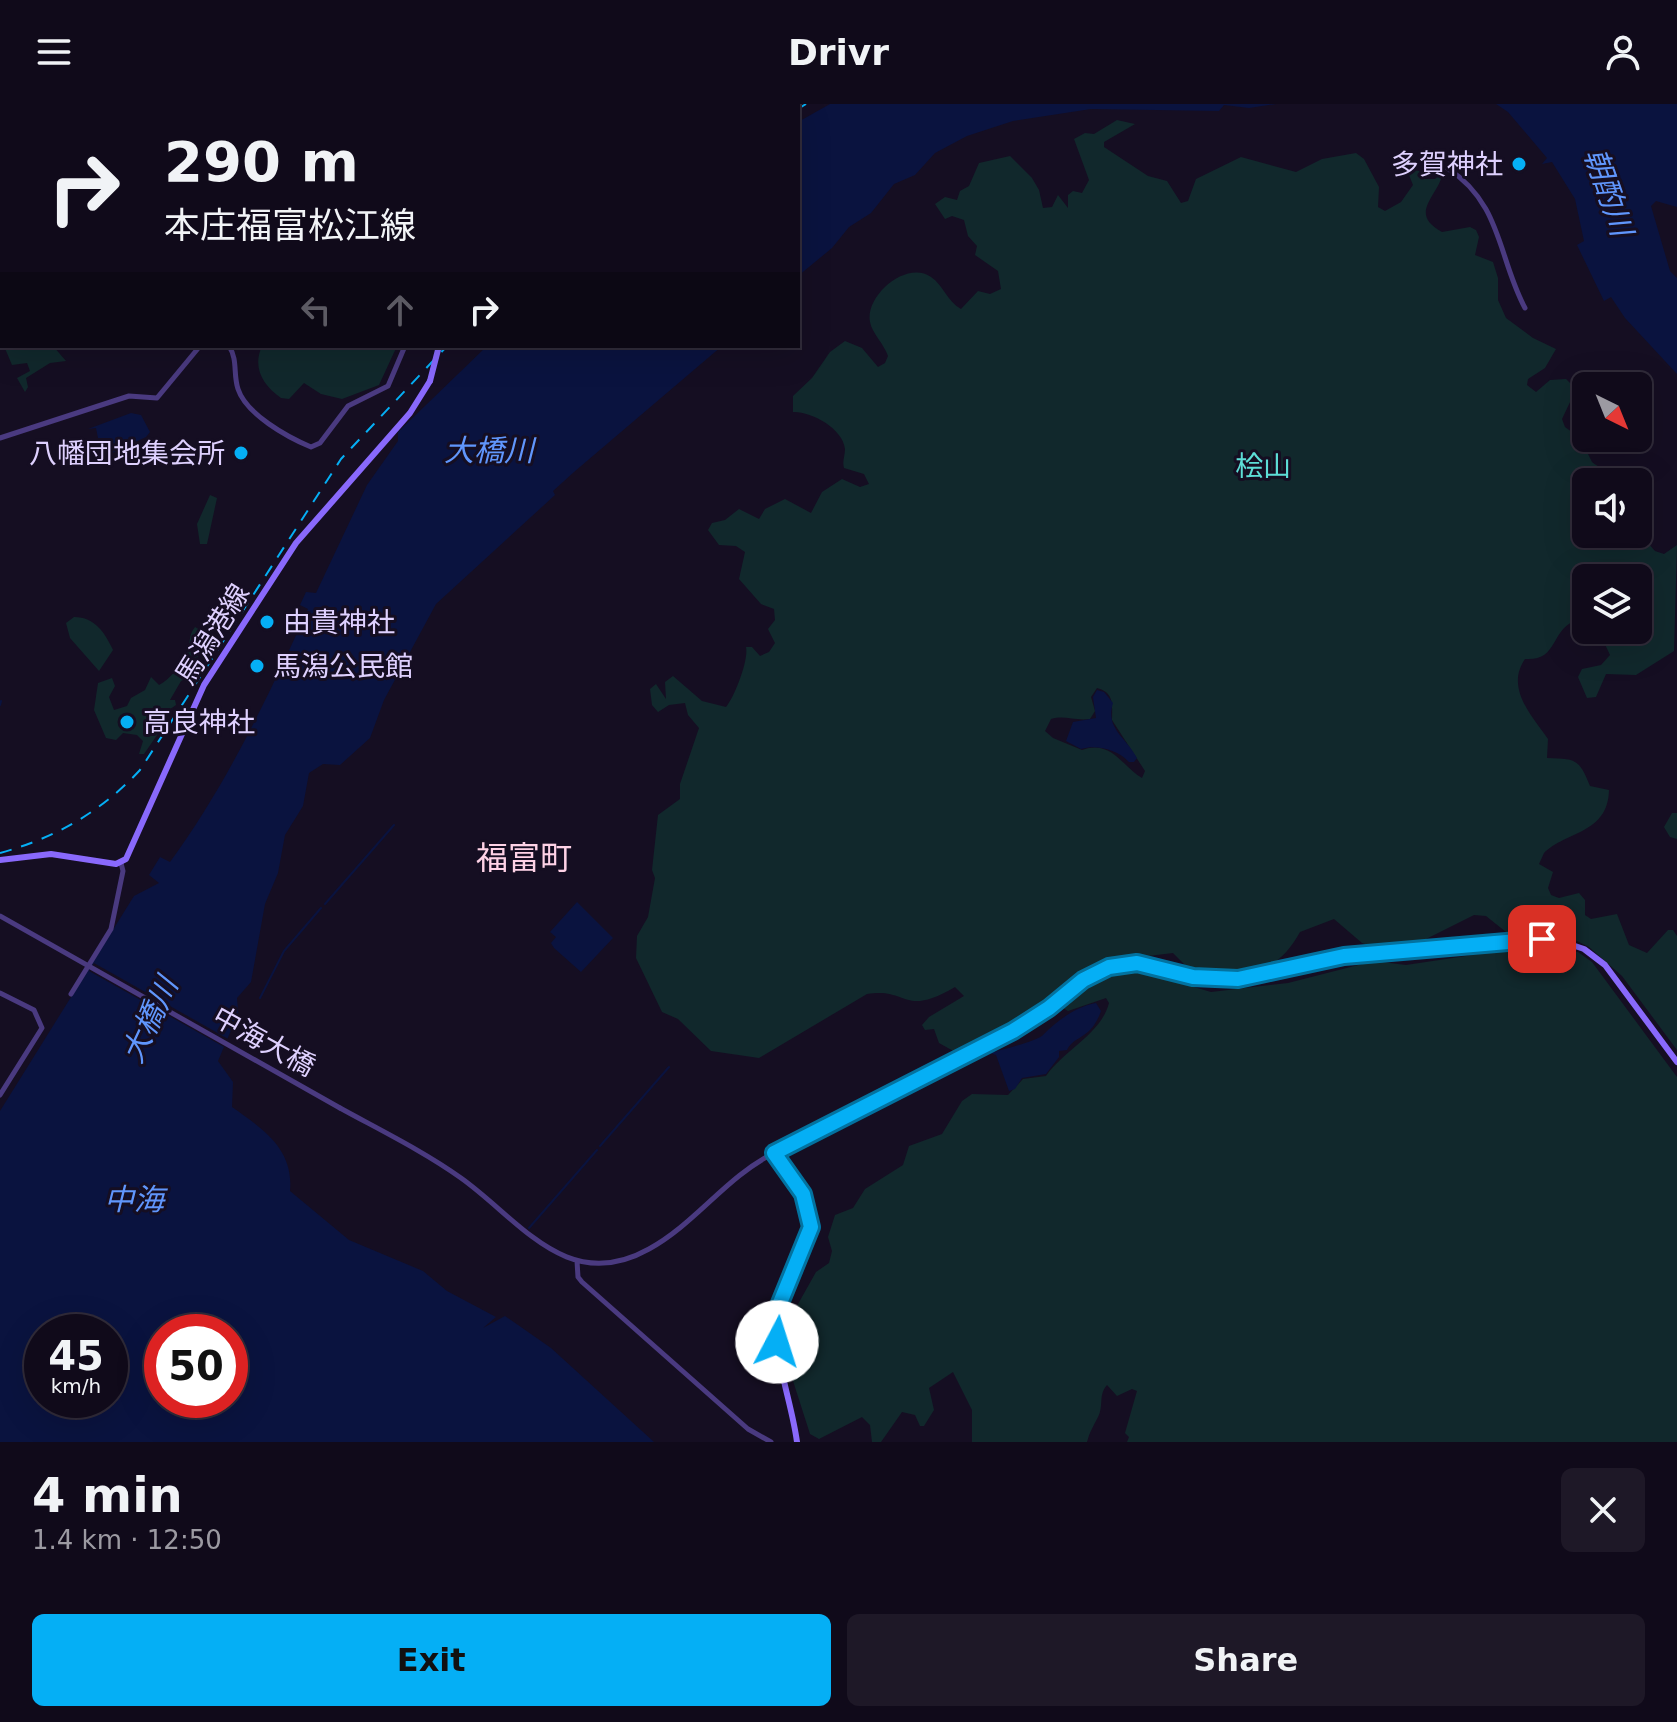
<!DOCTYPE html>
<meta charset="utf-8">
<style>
body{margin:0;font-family:"DejaVu Sans","Noto Sans JP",sans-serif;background:#1e1827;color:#f1f3f6;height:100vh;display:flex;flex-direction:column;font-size:30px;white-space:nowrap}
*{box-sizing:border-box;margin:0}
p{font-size:26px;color:#9c9aa2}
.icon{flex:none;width:44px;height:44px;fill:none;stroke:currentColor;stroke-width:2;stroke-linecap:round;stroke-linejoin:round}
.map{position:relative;height:1338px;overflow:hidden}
.panel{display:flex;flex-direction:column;background:#100a1a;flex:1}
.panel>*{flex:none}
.top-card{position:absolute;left:0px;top:0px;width:800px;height:244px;box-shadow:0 8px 32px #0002,0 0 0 2px #302b39;background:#100a1a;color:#f1f3f6;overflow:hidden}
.needle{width:52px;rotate:137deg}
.tools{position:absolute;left:1572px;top:268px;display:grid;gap:16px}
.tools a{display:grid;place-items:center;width:80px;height:80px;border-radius:12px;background:#100a1a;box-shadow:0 8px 32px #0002,0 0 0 2px #302b39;font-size:40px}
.speed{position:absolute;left:24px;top:1210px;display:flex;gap:16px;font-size:40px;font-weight:700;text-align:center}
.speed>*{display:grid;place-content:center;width:104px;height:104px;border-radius:50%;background:#100a1a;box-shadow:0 8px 32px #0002,0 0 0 2px #302b39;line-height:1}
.speed small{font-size:20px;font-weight:400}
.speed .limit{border:12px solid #d22;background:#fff;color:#111}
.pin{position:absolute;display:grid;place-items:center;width:68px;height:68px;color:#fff;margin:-34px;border-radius:16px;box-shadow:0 4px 12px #0006}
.me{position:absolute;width:88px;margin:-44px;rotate:5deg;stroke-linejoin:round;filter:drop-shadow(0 0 6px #0008)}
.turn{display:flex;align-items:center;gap:28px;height:168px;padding:0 32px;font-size:36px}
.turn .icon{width:104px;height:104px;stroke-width:2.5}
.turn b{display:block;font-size:56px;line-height:68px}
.lanes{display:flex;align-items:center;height:76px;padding:0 32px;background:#0003;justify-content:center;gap:40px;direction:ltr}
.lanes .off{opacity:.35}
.round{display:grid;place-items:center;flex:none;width:84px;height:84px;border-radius:12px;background:#1e1827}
.headline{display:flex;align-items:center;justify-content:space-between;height:136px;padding:0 32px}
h1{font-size:48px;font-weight:600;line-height:60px}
.cta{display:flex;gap:16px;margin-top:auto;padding:16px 32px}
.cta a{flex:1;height:92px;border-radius:12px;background:#05aff5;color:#111;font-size:32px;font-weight:600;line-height:92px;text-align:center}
.cta a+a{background:#1e1827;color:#f1f3f6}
header{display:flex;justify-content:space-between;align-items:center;height:104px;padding:0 32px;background:#100a1a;font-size:36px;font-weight:600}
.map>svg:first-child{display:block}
.green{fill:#11282c;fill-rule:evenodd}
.water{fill:#0a133f;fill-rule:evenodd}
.pier{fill:#150e22}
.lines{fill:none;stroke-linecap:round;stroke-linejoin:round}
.stream{stroke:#0a133f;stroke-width:2}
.tertiary{stroke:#4a3a80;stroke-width:5}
.secondary{stroke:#8969fc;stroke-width:6}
.trunk{stroke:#ee53be;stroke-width:7}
.rail{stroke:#05aff5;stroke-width:2;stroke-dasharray:12 10;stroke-linecap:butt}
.tertiary-bridge{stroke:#4a3a80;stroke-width:5}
.secondary-bridge{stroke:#8969fc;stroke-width:6}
.route-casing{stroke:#03729f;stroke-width:20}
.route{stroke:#05aff5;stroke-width:14}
.poi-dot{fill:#05aff5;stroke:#150e22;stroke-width:3}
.labels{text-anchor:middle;stroke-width:6;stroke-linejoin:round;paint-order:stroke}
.poi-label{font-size:28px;fill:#ded0fe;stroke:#150e22;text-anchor:start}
.park-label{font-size:28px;fill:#5dddd6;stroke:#150e22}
.street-label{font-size:28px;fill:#ded0fe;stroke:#150e22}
.water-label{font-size:30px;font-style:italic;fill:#6096fc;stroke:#150e22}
.quarter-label{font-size:32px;fill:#fed2e6;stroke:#150e22}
</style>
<header><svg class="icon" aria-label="menu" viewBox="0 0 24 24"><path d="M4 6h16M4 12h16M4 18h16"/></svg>Drivr<svg class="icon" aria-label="person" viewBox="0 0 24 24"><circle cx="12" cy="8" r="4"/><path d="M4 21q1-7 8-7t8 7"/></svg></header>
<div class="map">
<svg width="1677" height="1338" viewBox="0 0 1677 1338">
<rect width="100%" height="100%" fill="#150e22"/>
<path class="green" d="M1117,16L1135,20L1104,38V43L1148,72L1167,77L1181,99L1188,97L1196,75L1241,53L1296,68L1322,55L1356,49L1364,55L1379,83L1378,103L1385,107L1401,98L1413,81L1409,71L1413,66L1419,67L1423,75H1435L1443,68C1439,92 1407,109 1442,128L1470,123L1476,126L1479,133L1475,151L1493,158L1498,174V196L1506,214L1533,234L1556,245L1545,264L1528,275L1527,281L1536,288L1550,276L1566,275L1570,279L1571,296L1562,315L1565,323L1580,334L1592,358C1602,367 1610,362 1612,378H1586V406L1577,413L1585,431L1584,444L1589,446L1614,430L1638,428L1655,447L1664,450L1677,441L1674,547L1636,571L1606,570L1596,593L1587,594L1578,573L1582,565L1601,561L1610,551L1602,534L1591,526H1638V474H1586V522L1574,517C1550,528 1558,557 1525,555C1505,584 1532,612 1548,635L1547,654C1575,655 1579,654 1590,682L1609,686C1608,730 1566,727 1544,749L1539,760L1553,768L1548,784L1551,791L1559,794L1579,789L1585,796V811L1591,815L1617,810L1629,841L1647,849L1668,826H1673L1677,832V946L1622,872L1589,843L1573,835L1526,828L1517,831L1506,828L1486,812L1474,811L1416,840L1374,843L1362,839L1334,815L1300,828C1275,874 1240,875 1192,868L1173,849L1115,856L1088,866L1034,910L957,949L939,939L934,925L925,926L922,921L929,913L964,892L955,883C902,914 909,883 867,890L759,954L711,947L678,915L662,908L636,854L637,832L648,813L655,774L652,766L658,711L680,695V680L699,624L688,611L685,599L669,601L658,608L652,601L650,585L656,580L666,595L665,578L673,572L702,597L726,603C734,594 749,556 746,543H752L760,552L769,548L775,539L768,525L775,516L774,505L761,500L739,475L745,448L736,442L719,441L708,426L712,419L725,416L739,405L759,415L765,405L785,395L811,409L822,388L842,375L860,383L869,380L864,370L844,364C842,357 845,352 845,345C843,324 810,307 793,308V292L812,274L830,248L845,237L862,244L878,263L885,259L888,252C884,240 872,229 870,218C865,192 906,156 931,173C943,181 947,197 961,205L978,187L990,190L1001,185L998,167L975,151L977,142L968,132L964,116L952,112L945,115L935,100L945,93L957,96L960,87L969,82L979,59L1010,52L1032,74L1039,86L1043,104L1052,103L1058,91L1068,104V91L1073,87L1082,89L1089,76L1074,35L1085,29L1094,30ZM1097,584C1115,589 1112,601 1112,616L1145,667L1142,674C1123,663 1111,635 1082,646L1053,634L1045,627L1051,615C1065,611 1074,617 1090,615L1095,607L1091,593Z
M4,242H53L66,257L50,259L26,274L28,283L25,288L17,274L30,267L27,259L12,261Z
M262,242H397L379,281L342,295L321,290L304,279L289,295L281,294C263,281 252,264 262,242Z
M210,391L217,394L207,440H200L197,420Z
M74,513C95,513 105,529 113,546L99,567L70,534L66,519Z
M195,523L200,526L195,537L199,559L193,571L181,577L170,596H175L176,601L166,608L164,621L144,650H139L143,637L137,631L123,629L116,636L106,634L94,606L98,579L112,574L115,582L109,593L114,606L127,602L131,594L145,586L151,573L159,581C170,575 182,561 187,548C191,538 188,532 195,523Z
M1672,709H1677V735L1670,733L1664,723Z
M1532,842L1578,848L1592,858L1677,973V1338H1127L1129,1333L1125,1329L1137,1287L1132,1285L1117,1292L1107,1281C1098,1291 1104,1302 1098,1313C1093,1323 1090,1327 1087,1338H972V1306L953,1268L929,1284L934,1306L924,1322H920L915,1311L902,1308L881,1338H872L870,1321L862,1313L819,1335L810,1330L786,1255L784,1225L816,1168L829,1159L832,1147L828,1133L835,1111L853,1104L865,1085L903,1061L909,1042L942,1030L962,997L972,990L1008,991L1023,975L1046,972C1065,945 1101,930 1109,899L1106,894L1068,907L1061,903L1092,877L1120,867L1153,871L1211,888L1288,879L1374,857L1406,861Z"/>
<path class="water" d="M830,0H1276L1249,4L1224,1L1219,7L1091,5L1013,17L967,32L935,49L915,71L894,80L871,109L849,123L832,144L798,172V18Z
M1496,0H1677V103L1656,97L1651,102L1670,167L1677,174V270L1625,214L1611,193L1604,197L1577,141L1584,137L1575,95L1552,58L1542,60L1547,54L1508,8Z
M487,242H722L574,368L553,387L555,391L436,500L384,596L370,634L340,661L323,660L309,669L303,702L285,731L278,769L265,800L251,878L237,894L239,918L232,924L218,957L233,978L232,1003C263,1025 294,1045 290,1087L349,1136L423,1167L447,1187L496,1213L483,1224L505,1212L551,1244L654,1338H0V1007L134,792L159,779L149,771L160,753L170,758C227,680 268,593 308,505L300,501L306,488L316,489L367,381L398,337V328ZM42,1228H110V1296H42ZM162,1228H230V1296H162Z
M131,309L141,311L150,328L146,333L102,354L96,324L88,325Z
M1097,586L1104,588L1113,599C1105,625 1126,633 1137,654L1134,658H1129C1118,646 1097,640 1081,645L1066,637L1073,618L1096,614L1093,593Z
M577,798L613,834L581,868L554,844L551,839L556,833L550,828Z
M1096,899L1101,907C1091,936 1074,931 1067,946L1059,947V953L1046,970L1022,974L1015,985L1009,987L996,951L990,949C1000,946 1039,937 1044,930C1057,917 1075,903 1096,899Z"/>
<path class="pier" d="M94,859L230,936L226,944L89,867Z"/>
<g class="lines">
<path class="stream" d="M0,601L1,597
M325,800L394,721
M260,894L284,847L321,804
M600,1042L669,963
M529,1124L597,1046"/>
<path class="tertiary" d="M1447,64C1502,99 1498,154 1525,204
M229,242C238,256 233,270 238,285C246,310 287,333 311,343L320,339L348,302L388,282L405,242
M0,334L129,292L157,294L200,242
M0,889L34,906L42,924L0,991
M71,890L111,825L123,767L121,759
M340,1004C380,1026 423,1047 461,1074C520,1116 567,1191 649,1145C695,1120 726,1073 774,1049
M577,1157L578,1173L582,1178L748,1325L771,1338"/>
<path class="secondary" d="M0,756L51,750L116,760L126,755L204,581L296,439L410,309L430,277
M797,1338C792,1300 776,1261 777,1223C779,1176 828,1136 803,1089C795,1075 783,1062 774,1049L1013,927L1049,904L1083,876L1123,860L1155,862L1193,873L1225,876L1344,852L1522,836H1557L1584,845L1605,861L1677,958"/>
<path class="trunk" d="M67,0L87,2
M493,0L498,2
M102,2L117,0
M783,2L787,0"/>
<path class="rail" d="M798,5L806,0
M0,749C55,734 101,708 140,666L341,355L447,242"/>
<path class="tertiary-bridge" d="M0,812L340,1004"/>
<path class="secondary-bridge" d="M430,277L439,242"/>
</g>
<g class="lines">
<g class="route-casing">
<path id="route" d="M777,1238L780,1199L811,1123L803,1090L774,1049L1013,927L1049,904L1083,876L1109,863L1137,859L1193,873L1238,875L1344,852L1542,835"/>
</g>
<use href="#route" class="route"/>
</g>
<g class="poi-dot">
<circle cx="1519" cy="60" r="8"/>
<circle cx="241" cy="349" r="8"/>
<circle cx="267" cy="518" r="8"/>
<circle cx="257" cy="562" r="8"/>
<circle cx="127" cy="618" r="8"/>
</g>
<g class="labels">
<g class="poi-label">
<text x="1503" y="70" text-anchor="end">多賀神社</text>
<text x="225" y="359" text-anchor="end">八幡団地集会所</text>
<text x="283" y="528">由貴神社</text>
<text x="273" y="572">馬潟公民館</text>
<text x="143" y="628">高良神社</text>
</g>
<g class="park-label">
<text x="1263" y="372">桧山</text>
</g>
<g class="street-label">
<text transform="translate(212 530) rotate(-58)" y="10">馬潟港線</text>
<text transform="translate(264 937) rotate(29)" y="10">中海大橋</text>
</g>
<g class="water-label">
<text transform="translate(1608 88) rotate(71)" y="10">朝酌川</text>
<text x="489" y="357">大橋川</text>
<text transform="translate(150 916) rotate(-65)" y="10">大橋川</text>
<text x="134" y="1106">中海</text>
</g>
<g class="quarter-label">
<text x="524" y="765">福富町</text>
</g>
</g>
</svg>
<div class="tools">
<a><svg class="needle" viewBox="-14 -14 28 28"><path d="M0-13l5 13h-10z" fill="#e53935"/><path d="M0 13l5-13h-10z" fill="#9c9aa2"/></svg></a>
<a><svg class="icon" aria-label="sound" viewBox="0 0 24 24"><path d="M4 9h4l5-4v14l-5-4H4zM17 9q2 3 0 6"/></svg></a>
<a><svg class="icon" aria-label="layers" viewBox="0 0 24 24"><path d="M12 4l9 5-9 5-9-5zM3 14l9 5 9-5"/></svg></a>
</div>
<div class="speed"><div>45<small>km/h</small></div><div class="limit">50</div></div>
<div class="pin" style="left:1542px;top:835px;background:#d93025"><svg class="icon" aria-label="arrive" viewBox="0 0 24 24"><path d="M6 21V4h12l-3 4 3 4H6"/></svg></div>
<svg class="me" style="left:777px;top:1238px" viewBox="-20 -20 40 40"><circle r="19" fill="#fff"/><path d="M0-13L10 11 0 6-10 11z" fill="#05aff5"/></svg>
<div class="top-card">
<div class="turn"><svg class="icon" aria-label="right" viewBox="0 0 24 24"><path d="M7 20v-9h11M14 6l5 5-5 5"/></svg><div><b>290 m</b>本庄福富松江線</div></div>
<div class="lanes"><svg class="icon off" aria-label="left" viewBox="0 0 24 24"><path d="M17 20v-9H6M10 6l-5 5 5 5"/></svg><svg class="icon off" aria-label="ahead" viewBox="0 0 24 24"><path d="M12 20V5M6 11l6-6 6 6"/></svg><svg class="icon" aria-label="right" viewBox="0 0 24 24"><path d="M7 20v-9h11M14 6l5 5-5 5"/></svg></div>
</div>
</div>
<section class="panel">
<div class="headline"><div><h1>4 min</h1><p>1.4 km · 12:50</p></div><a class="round"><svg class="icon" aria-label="close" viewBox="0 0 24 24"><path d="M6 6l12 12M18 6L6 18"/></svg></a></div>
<div class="cta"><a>Exit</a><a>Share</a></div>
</section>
